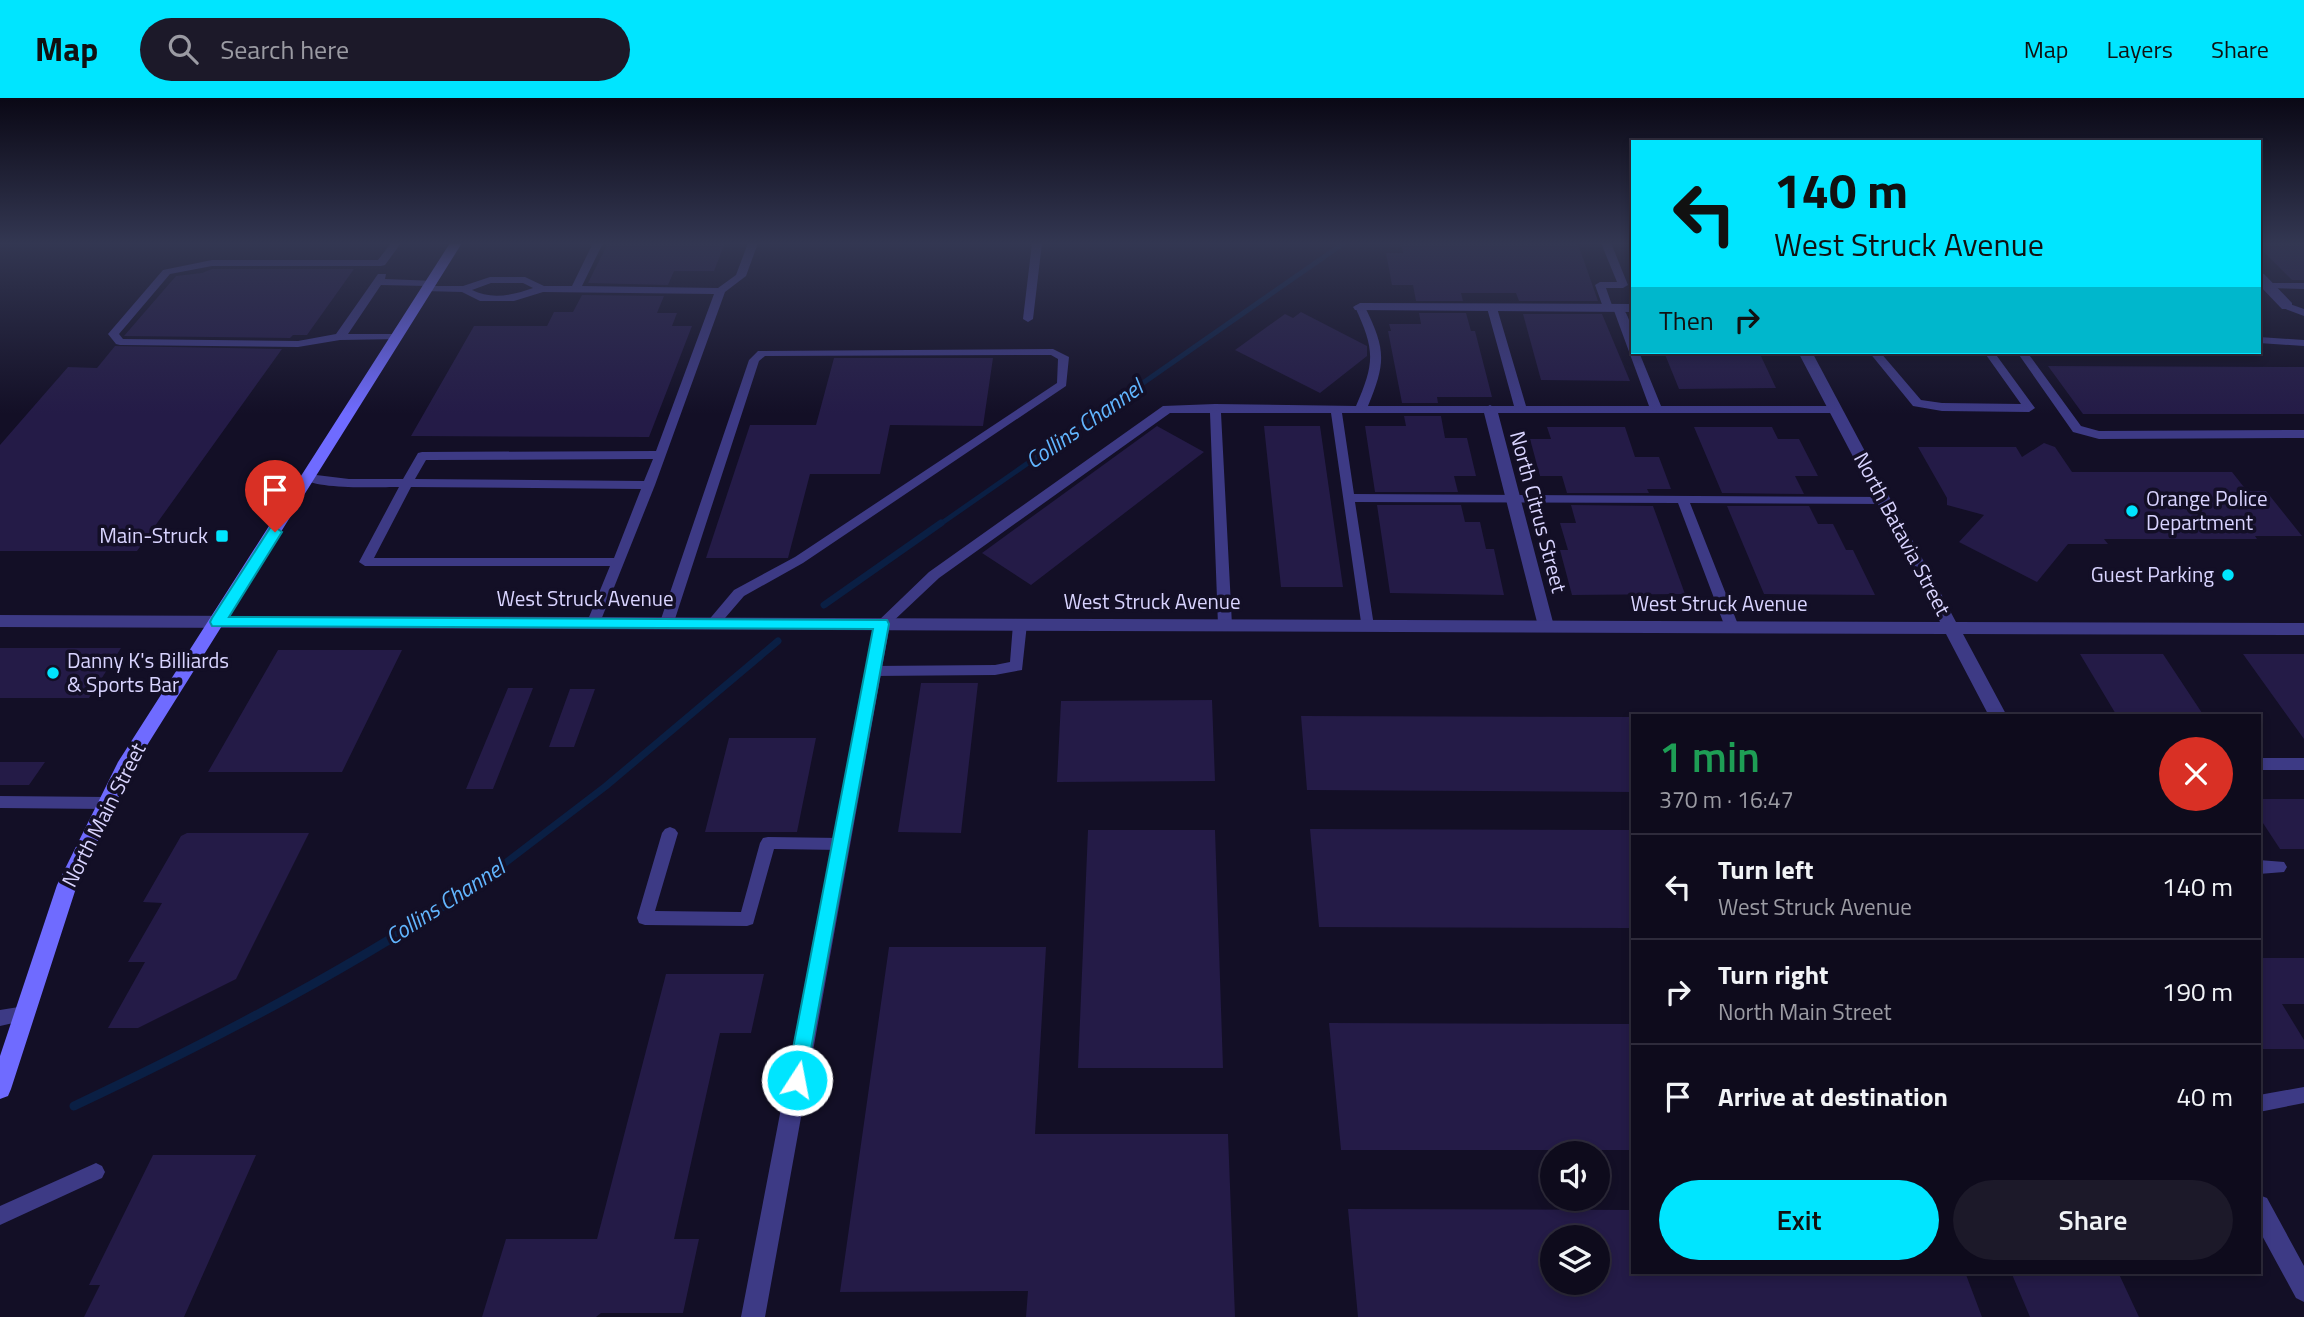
<!DOCTYPE html>
<meta charset="utf-8">
<style>
body{margin:0;font-family:"Titillium Web",sans-serif;background:#1c1929;color:#f1f3f6;height:100vh;display:flex;flex-direction:column;font-size:26px;white-space:nowrap}
*{box-sizing:border-box;margin:0}
p{font-size:23px;color:#9b9ba3}
.icon{flex:none;width:38px;height:38px;fill:none;stroke:currentColor;stroke-width:2;stroke-linecap:round;stroke-linejoin:round}
.map{position:relative;flex:1;overflow:hidden}
.details{position:absolute;left:1631px;top:616px;width:630px;height:560px;display:flex;flex-direction:column;background:#0e0b1c;border-radius:0px;box-shadow:0 4px 10px #0003,0 0 0 2px #2e2b3b}
.details>*{flex:none}
.banner{position:absolute;left:1631px;top:42px;width:630px;height:214px;border-radius:0px;box-shadow:0 4px 10px #0003,0 0 0 2px #2e2b3b;background:#00e5ff;color:#111;overflow:hidden}
.controls{position:absolute;left:1540px;top:1043px;display:grid;gap:14px}
.controls a{display:grid;place-items:center;width:70px;height:70px;border-radius:50%;background:#0e0b1c;box-shadow:0 4px 10px #0003,0 0 0 2px #2e2b3b;font-size:35px}
.pin{position:absolute;display:grid;place-items:center;width:60px;height:60px;color:#fff;margin:-72px -30px;border-radius:50% 50% 50% 0;rotate:-45deg;box-shadow:0 0 7px #0007}
.pin .icon{rotate:45deg}
.me{position:absolute;width:77px;margin:-38px;rotate:11deg;stroke-linejoin:round;filter:drop-shadow(0 0 5px #0008)}
.turn{display:flex;align-items:center;gap:24px;height:147px;padding:0 28px;font-size:32px}
.turn .icon{width:91px;height:91px;stroke-width:2.5}
.turn b{display:block;font-size:49px;line-height:60px}
.then{display:flex;align-items:center;height:66px;padding:0 28px;background:#0003;gap:14px;font-size:26px}
.round{display:grid;place-items:center;flex:none;width:74px;height:74px;border-radius:37px;background:#1c1929}
.overview{display:flex;align-items:center;justify-content:space-between;height:119px;padding:0 28px}
h1{font-size:42px;font-weight:600;line-height:52px;color:#1e9e55}
.button{display:flex;gap:14px;margin-top:auto;padding:14px 28px}
.button a{flex:1;height:80px;border-radius:42px;background:#00e5ff;color:#111;font-size:28px;font-weight:600;line-height:80px;text-align:center}
.button a+a{background:#1c1929;color:#f1f3f6}
ul{padding:0;list-style:none}
li{display:flex;align-items:center;gap:21px;height:105px;padding:0 28px;border-top:2px solid #2e2b3b}
li div{flex:1}
li b{display:block;font-size:26px}
li em{font-style:normal}
header{display:flex;align-items:center;gap:42px;box-sizing:border-box;height:98px;padding:0 35px;background:#00e5ff;color:#111}
header strong{font-size:33px}
nav{display:flex;gap:38px;margin-inline-start:auto;font-size:24px}
.search{width:490px;height:63px;background:#1c1929;display:flex;align-items:center;gap:18px;box-sizing:border-box;padding:0 24px;border-radius:38px;color:#9b9ba3;font-size:26px}
.map>svg:first-child{display:block}
.lines{fill:none;stroke-linecap:round;stroke-linejoin:round}
.stream-far2{stroke:#0a1f44;stroke-width:5}
.stream-far1{stroke:#0a1f44;stroke-width:7}
.stream{stroke:#0a1f44;stroke-width:9}
.building{fill:#241b47;fill-rule:evenodd}
.service{fill:#3d3a85;fill-rule:evenodd}
.minor{fill:#3d3a85;fill-rule:evenodd}
.tertiary{fill:#3d3a85;fill-rule:evenodd}
.secondary{fill:#6f6bff;fill-rule:evenodd}
.route{fill:#00e5ff;stroke:#0095a6;stroke-width:2}
.poi-dot{fill:#00e5ff;stroke:#130f26;stroke-width:2.5}
.labels{text-anchor:middle;stroke-width:7;stroke-linejoin:round;paint-order:stroke}
.poi-label{font-size:21px;fill:#d9d4ff;stroke:#130f26;text-anchor:start}
.street-label{font-size:21px;fill:#d9d4ff;stroke:#130f26}
.water-label{font-size:23px;font-style:italic;fill:#62b6ff;stroke:#130f26}
</style>
<header>
<strong>Map</strong>
<div class="search"><svg class="icon" aria-label="search" viewBox="0 0 24 24"><circle cx="10" cy="10" r="6"/><path d="M15 15l6 6"/></svg>Search here</div>
<nav><a>Map</a><a>Layers</a><a>Share</a></nav>
</header>
<div class="map">
<svg width="2304" height="1219" viewBox="0 0 2304 1219">
<rect width="100%" height="100%" fill="#130f26"/>
<g class="lines">
<path class="stream-far2" d="M939,427L1344,145"/>
<path class="stream-far1" d="M824,507L941,425
M487,779L606,688L778,543"/>
<path class="stream" d="M74,1008C218,940 358,867 490,777"/>
</g>
<path class="building" d="M608,145H725L714,173H674L668,187L588,185Z
M1401,145L1578,146L1598,203H1519L1516,195H1461L1463,203H1416L1413,187H1392L1386,155H1403Z
M2259,145H2304V182H2292L2259,149Z
M212,171H354L307,237H293L290,240L124,238L176,178L202,175Z
M582,197L664,198L657,215H677L672,228H692L649,339L411,338L474,228H547L554,214H573Z
M1301,214L1367,248V258L1320,295L1235,252L1285,216L1293,220Z
M1419,215H1466L1471,233H1475L1492,299H1437L1438,305H1402L1388,233H1391L1389,226H1421Z
M1523,216H1602L1630,283L1541,282Z
M115,248L282,251L137,453H0V347L68,269L97,270Z
M1664,254H1759L1776,290L1679,291Z
M834,260H993L983,328L890,327L880,376H810L788,460H706L750,327H816Z
M2048,268L2304,269V316H2083Z
M1404,318H1441L1445,340H1467L1476,378H1454L1458,394H1375L1365,328H1406Z
M1157,328L1204,354L1031,487L982,455Z
M1264,328H1320L1343,489H1281Z
M1547,329H1625L1635,359H1659L1671,391H1647L1649,395H1567L1562,378H1540L1530,341H1551Z
M1694,329H1772L1778,341H1799L1818,378H1795L1804,396L1722,395Z
M2044,345L2055,349L2072,374H2232L2247,393H2266L2302,438H2255L2257,441H2104L2108,446H2068L2037,484L1959,444L1984,417L1947,407V400L1918,349H2016L2022,359Z
M1377,407H1461L1465,424H1480L1486,451H1494L1504,497L1390,495Z
M1571,407L1653,408L1685,496L1572,497L1560,452H1568L1560,425H1576Z
M1727,408H1809L1818,426H1833L1846,452H1853L1875,497L1764,496Z
M0,550H121L89,600H0Z
M278,552H402L342,674H208Z
M2080,556H2163L2204,618H2117Z
M2243,556H2304V641Z
M921,585H978L961,735L898,734Z
M508,590H533L493,691H466Z
M570,591H595L574,649H549Z
M1212,602L1215,683L1057,684L1061,603Z
M1301,618L1633,619V694L1307,692Z
M729,640H816L797,734H705Z
M0,664H45L29,687H0Z
M2259,701H2304V751H2280L2259,719Z
M1310,731L1633,732V830L1319,829Z
M1088,732H1215L1223,970H1078Z
M187,735H309L236,881L138,930H108L145,864H128L162,805L143,804L181,738Z
M889,849H1046L1035,1036H1228L1235,1219H1026L1028,1193L840,1194Z
M2259,860H2304V906H2282L2304,942V951H2259Z
M666,876H764L751,935H720L674,1141H699L683,1215H601L596,1219H482L506,1141H597Z
M1329,925L1633,926V1052H1341Z
M153,1057H256L184,1219H84L100,1187H89Z
M1348,1111L1633,1112V1174H1965L1982,1219H1358ZM1552,1139H1598V1185H1552Z
M2011,1174H2118L2139,1219H2030Z"/>
<g class="lines">
<path class="service" d="M391,145H401L385,167L381,168H212L170,176L119,236L123,241L298,243L336,236L378,176H386L385,181L436,183L437,185L433,188H463L490,179H525L544,188H572L593,145H603L582,188L718,190L736,177L748,145H758L746,178L725,194L655,387L599,527H589L587,524L610,468H365L359,464L399,389C379,389 316,392 302,380L308,376L349,381H403L418,355L422,354L656,353L714,196L543,194L514,203H480L462,194L424,193L423,191L428,188L381,187L348,236H397L402,239L401,241L340,242L298,249L120,247L116,246L108,236L163,172L212,162H378ZM491,185H523L533,190C514,197 491,202 472,192ZM653,361L644,383L415,381L426,362ZM411,389L641,391L614,460H374Z
M1032,145H1042L1033,221L1028,224L1023,221Z
M1601,145H1611L1628,187L1623,190H1606L1613,210L1618,207C1632,215 1633,239 1633,254H1639L1661,308H1836L1842,312L1840,315H1342L1354,396L1888,399L1890,402L1884,406L1690,405L1739,529L1737,532L1732,534L1725,529L1678,405L1355,404L1374,528L1367,533L1362,531L1331,315H1221L1232,527L1230,530H1220L1218,527L1210,315H1170L939,480L887,529L882,531L875,526L929,474L1163,308L1215,306L1356,308C1375,264 1375,252 1355,209L1356,207H1364L1365,209C1386,252 1386,264 1368,308H1514L1487,210L1492,207L1497,210L1526,308H1649L1613,210L1604,212L1595,187L1600,184H1617Z
M2268,185H2304V191L2264,190L2263,188Z
M2287,205L2304,211V218L2283,210L2282,208Z
M2259,239L2304,242V248L2259,245Z
M1053,251L1069,259L1066,288L803,465L744,498L719,527L714,529L707,524L734,492L795,459L1057,285L1058,261L1051,257L765,258L759,263L674,524L672,527H662L660,524L749,262L758,253Z
M1869,254H1880L1921,302L1942,305L2021,306L1984,254H1994L2035,310L2029,314L1942,313L1913,308Z
M2017,254H2027L2081,328L2099,333L2304,332V340L2099,341L2073,334Z
M1020,521L1027,526L1022,572L995,577L873,578L866,573L873,568L995,567L1010,564L1013,526Z
M2259,660H2304V672H2259Z
M0,698L107,699L112,701L114,705L112,709L107,711L0,710Z
M670,729L675,731L678,735L655,813L741,814L760,745L763,740L768,739L841,740L846,741L849,746L846,751L841,752L774,751L753,826L747,828L645,827L639,825L637,820L662,735L665,731Z
M2259,762L2284,764L2287,769L2284,774L2259,776Z
M25,908L31,911L33,916L31,921L0,928V912Z
M2304,989V1005L2259,1014V997Z
M96,1065L102,1068L105,1074L102,1080L0,1127V1108Z"/>
<path class="minor" d="M2259,175L2264,176L2292,205V211H2282L2259,187Z
M1360,205L1633,206V214L1355,212L1353,209Z
M1490,307L1497,311L1554,528L1546,534L1538,528L1483,311Z
M882,520L890,526L765,1219H741L874,526Z"/>
<path class="tertiary" d="M1798,254H1812L1956,524L2304,525V537L1963,536L2007,618H1989L1946,536L0,529V517L1940,524Z
M2259,1097L2267,1100L2304,1168V1204L2296,1200L2259,1132Z"/>
<path class="secondary" d="M450,145H462L131,673L77,787L11,991L8,998L0,1001V958L57,787L118,664Z"/>
</g>
<linearGradient id="sky" x2="0" y2="1"><stop stop-color="#0a0815"/><stop offset="0.46" stop-color="#333752"/><stop offset="1" stop-color="#333752" stop-opacity="0"/></linearGradient>
<rect width="2304" height="316" fill="url(#sky)"/>
<path class="route" d="M275,429L282,434L229,519L887,522L889,526L804,989L797,992L790,989L787,982L873,531L212,528L210,524L212,520L270,430Z"/>
<g class="poi-dot">
<circle cx="2132" cy="413" r="7"/>
<rect x="215" y="431" width="14" height="14" rx="3.5"/>
<circle cx="2228" cy="477" r="7"/>
<circle cx="53" cy="575" r="7"/>
</g>
<g class="labels">
<g class="poi-label">
<text x="2146" y="408">Orange Police<tspan x="2146" dy="24">Department</tspan></text>
<text x="208" y="445" text-anchor="end">Main-Struck</text>
<text x="2214" y="484" text-anchor="end">Guest Parking</text>
<text x="67" y="570">Danny K's Billiards<tspan x="67" dy="24">&amp; Sports Bar</tspan></text>
</g>
<g class="street-label">
<text transform="translate(1538 414) rotate(75)" y="7">North Citrus Street</text>
<text transform="translate(1902 436) rotate(62)" y="7">North Batavia Street</text>
<text x="585" y="508">West Struck Avenue</text>
<text x="1152" y="511">West Struck Avenue</text>
<text x="1719" y="513">West Struck Avenue</text>
<text transform="translate(104 717) rotate(-63)" y="7">North Main Street</text>
</g>
<g class="water-label">
<text transform="translate(1084 326) rotate(-35)" y="8">Collins Channel</text>
<text transform="translate(445 804) rotate(-33)" y="8">Collins Channel</text>
</g>
</g>
</svg>
<div class="controls">
<a><svg class="icon" aria-label="sound" viewBox="0 0 24 24"><path d="M4 9h4l5-4v14l-5-4H4zM17 9q2 3 0 6"/></svg></a>
<a><svg class="icon" aria-label="layers" viewBox="0 0 24 24"><path d="M12 4l9 5-9 5-9-5zM3 14l9 5 9-5"/></svg></a>
</div>
<div class="pin" style="left:275px;top:434px;background:#d93025"><svg class="icon" aria-label="arrive" viewBox="0 0 24 24"><path d="M6 21V4h12l-3 4 3 4H6"/></svg></div>
<svg class="me" style="left:797px;top:982px" viewBox="-20 -20 40 40"><circle r="17" fill="#00e5ff" stroke="#fff" stroke-width="3"/><path d="M0-11L8 9 0 5-8 9z" fill="#fff"/></svg>
<div class="banner">
<div class="turn"><svg class="icon" aria-label="left" viewBox="0 0 24 24"><path d="M17 20v-9H6M10 6l-5 5 5 5"/></svg><div><b>140 m</b>West Struck Avenue</div></div>
<div class="then">Then<svg class="icon" aria-label="right" viewBox="0 0 24 24"><path d="M7 20v-9h11M14 6l5 5-5 5"/></svg></div>
</div>
<section class="details">
<div class="overview"><div><h1>1 min</h1><p>370 m · 16:47</p></div><a class="round" style="background:#d93025;color:#fff"><svg class="icon" aria-label="close" viewBox="0 0 24 24"><path d="M6 6l12 12M18 6L6 18"/></svg></a></div>
<ul>
<li><svg class="icon" aria-label="left" viewBox="0 0 24 24"><path d="M17 20v-9H6M10 6l-5 5 5 5"/></svg><div><b>Turn left</b><p>West Struck Avenue</p></div><em>140 m</em></li>
<li><svg class="icon" aria-label="right" viewBox="0 0 24 24"><path d="M7 20v-9h11M14 6l5 5-5 5"/></svg><div><b>Turn right</b><p>North Main Street</p></div><em>190 m</em></li>
<li><svg class="icon" aria-label="arrive" viewBox="0 0 24 24"><path d="M6 21V4h12l-3 4 3 4H6"/></svg><div><b>Arrive at destination</b></div><em>40 m</em></li>
</ul>
<div class="button"><a>Exit</a><a>Share</a></div>
</section>
</div>
